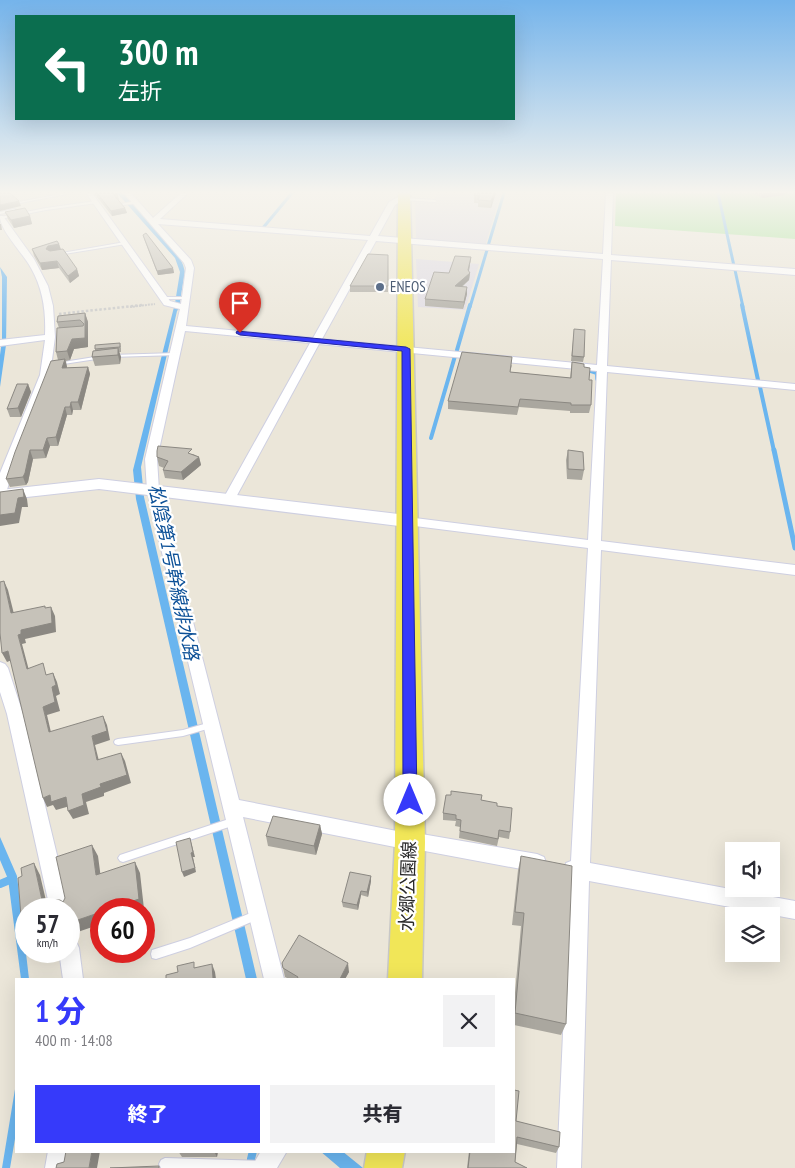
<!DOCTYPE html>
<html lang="ja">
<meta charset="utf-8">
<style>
body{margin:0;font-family:"PT Sans Narrow","Noto Sans JP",sans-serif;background:#f2f2f3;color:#2b2b33;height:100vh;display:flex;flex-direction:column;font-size:19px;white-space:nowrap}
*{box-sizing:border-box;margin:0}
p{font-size:16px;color:#7c7c81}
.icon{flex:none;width:28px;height:28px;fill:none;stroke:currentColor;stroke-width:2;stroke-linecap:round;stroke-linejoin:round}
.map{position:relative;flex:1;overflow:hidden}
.sheet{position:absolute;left:15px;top:978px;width:500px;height:175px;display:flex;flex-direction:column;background:#fff;border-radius:0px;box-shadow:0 5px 20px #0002}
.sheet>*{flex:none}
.top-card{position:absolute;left:15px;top:15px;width:500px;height:105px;border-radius:0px;box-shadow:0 5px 20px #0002;background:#0b6e4f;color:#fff;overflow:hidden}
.buttons{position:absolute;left:725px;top:842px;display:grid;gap:10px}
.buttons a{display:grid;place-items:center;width:55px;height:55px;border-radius:0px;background:#fff;box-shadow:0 5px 20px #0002;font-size:25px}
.speed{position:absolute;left:15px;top:898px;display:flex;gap:10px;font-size:25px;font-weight:700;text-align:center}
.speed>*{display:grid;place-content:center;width:65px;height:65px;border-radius:50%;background:#fff;box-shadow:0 5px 20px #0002;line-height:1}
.speed small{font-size:12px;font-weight:400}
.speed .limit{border:8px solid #d22;background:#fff;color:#111}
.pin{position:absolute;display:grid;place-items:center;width:42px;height:42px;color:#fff;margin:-51px -21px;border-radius:50% 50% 50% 0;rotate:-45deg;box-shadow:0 0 5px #0007}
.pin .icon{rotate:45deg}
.me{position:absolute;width:55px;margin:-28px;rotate:0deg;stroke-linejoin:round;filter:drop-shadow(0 0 4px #0008)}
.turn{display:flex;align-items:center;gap:18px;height:105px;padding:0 20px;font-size:22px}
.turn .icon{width:65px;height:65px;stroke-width:2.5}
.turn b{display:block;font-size:35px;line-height:42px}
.round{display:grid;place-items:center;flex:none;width:52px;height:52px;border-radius:0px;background:#f2f2f3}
.head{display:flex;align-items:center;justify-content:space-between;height:85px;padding:0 20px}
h1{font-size:30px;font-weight:800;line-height:38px;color:#363afa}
.primary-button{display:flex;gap:10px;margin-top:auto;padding:10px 20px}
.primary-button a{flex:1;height:58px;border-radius:0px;background:#363afa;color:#fff;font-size:20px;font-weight:800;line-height:58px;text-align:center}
.primary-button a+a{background:#f2f2f3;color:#2b2b33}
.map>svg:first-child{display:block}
.industrial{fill:#dedae3}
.green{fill:#a2e294}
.water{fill:#6ab5ef}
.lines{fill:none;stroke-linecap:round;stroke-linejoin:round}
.stream-far3{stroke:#6ab5ef;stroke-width:3}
.stream-far2{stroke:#6ab5ef;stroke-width:4}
.stream-far1{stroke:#6ab5ef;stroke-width:5}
.stream{stroke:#6ab5ef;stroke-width:8}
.lane-casing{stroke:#cecfe1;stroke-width:2}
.street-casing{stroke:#cecfe1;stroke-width:2}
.secondary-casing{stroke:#cecfe1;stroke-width:2}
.primary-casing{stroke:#c7c7c7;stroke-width:3}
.path-far1{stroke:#c7c7c7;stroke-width:2;stroke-dasharray:2 1;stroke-linecap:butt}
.path{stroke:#c7c7c7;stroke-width:2.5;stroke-dasharray:2.5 2;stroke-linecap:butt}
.lane{fill:#fff;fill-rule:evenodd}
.street{fill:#fff;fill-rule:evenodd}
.secondary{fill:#fff;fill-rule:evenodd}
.primary{fill:#f1e658;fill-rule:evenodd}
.wall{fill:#aaa79f}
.shaded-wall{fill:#8b8882}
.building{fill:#c6c2b9;stroke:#8b8882}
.route{fill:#363afa;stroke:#2326a2}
.service-dot{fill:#5c6f8a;stroke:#fff;stroke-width:2}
.labels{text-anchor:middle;stroke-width:4.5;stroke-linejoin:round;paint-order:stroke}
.far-service-label{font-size:15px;fill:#4e5e75;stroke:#fff;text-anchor:start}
.street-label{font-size:18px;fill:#282828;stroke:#fff}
.water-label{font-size:19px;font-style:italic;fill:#0c5097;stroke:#fff}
</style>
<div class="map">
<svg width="795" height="1168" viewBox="0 0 795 1168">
<rect width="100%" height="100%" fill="#ebe6d9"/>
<path class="industrial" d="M437,193H501L485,246L425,241L416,238L415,198L435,199Z
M416,259L479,264L465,310L418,307Z"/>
<path class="green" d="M616,193H795V239L615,226Z"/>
<path class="water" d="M117,193H122L131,201L180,258L183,265L185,272L180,301L182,305L177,311L141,467L144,497L257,979H246L136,499L133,470L175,303L180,272L175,258Z
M0,267L7,277L6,345L0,387V355L2,340V277Z
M0,837L17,876L29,979H21L8,879L0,860Z
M16,1083V1133L10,1168H2Z
M320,1151H342L363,1168H340Z"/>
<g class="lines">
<path class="stream-far3" d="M718,193L734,266
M262,229L292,193
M488,246L504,193
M735,270L743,307
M470,307L487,250"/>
<path class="stream-far2" d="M742,305L758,380
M457,350L470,305
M585,369L597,373V379
M760,387L774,451
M431,438L455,356"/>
<path class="stream-far1" d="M774,450L795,548"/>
<path class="stream" d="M0,884L12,879
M251,1159L253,1151"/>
<g class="lane-casing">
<path id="lane" d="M66,193H72L20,203L18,202Z
M404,198L435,200L437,201L435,202L403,200L402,199Z
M96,201L98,202L97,203L46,210L0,219V217L46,208Z
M136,201L138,202L137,203L123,205L121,204Z
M14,209H15V211L0,214V212Z
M125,242H126V244L58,255L56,254Z
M161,297H186L188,298L186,299H161Z
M176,353H178V355L111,357L109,356L111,355Z
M101,356H103V358L57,365L55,364L57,363Z
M211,722L214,723L215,725L214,727L183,736L118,745L115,744L114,742L115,740L118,739L183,730Z
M235,817L238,818L239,821L238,824L235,825L123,862L120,861L118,858L120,855L123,854Z
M258,910L261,912L263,915L261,918L190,948L156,959L152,958L151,954L152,950L190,938Z
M165,1158L260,1161L264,1163L266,1167V1168H161L159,1164L161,1160Z"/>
</g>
<g class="street-casing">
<path id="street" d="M86,193H92L170,301L181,304L186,268L184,263L124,193H131L153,218L181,193H188L160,219L370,236L389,202L404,194L408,196L395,205L378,236L603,254L606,193H613L611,255L795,269V275L611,260L607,366L795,384V390L607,372L601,541L795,565V575L601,550L590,863L795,901V919L589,881L581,1168H557L570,877L566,875L564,869L566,863L571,861L588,548L407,525L401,521L407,517L588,540L597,371L319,344L235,499L229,503L223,499L310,343L185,331L157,459L159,490L239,800L407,833L410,832L537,854L544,857L546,863L544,869L537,872L414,849L410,850L243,817L284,979H264L147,490L145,459L180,309L164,305ZM158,224L368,240L313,338L186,326L194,268L191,260ZM376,241L603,259L597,365L322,339Z
M0,216H3L34,259L48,286L53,306L55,337L50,375L16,460L6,493L0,497V473L40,375L45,340L0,346V340L45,335C46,311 43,289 31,268C23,253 0,231 0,216Z
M0,662L5,664L8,668L23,714L70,909L69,911V909H50L7,714L0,692Z
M69,938L76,941L79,948L83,979H63L59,951H69Z
M48,1151H72L69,1168H45Z
M261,1151H287L277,1168H251Z"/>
</g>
<g class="secondary-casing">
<path id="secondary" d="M99,479L407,515L414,517L416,521L414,525L407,527L99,489L0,500V490Z"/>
</g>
<g class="primary-casing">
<path id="primary" d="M398,193H410L425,842L422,979H388L395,842Z
M367,1151H405L402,1168H364Z"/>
</g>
<path class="path-far1" d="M130,307L155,304"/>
<path class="path" d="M59,314L142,305"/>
<use href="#lane" class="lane"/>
<use href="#street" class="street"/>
<use href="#secondary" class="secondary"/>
<use href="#primary" class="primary"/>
</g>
<path class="wall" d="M94,193H116L118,195L119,200H118L125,208L127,213L112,216Z
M496,193L491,208L478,207V203H474V195Z
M752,193H785L784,195L762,198Z
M5,212L30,216L32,224L14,228L8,219Z
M143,235L173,268L174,273L158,275L144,239Z
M59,244L61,249L77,269L79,276L70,283L59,268L42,270L34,256L32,249Z
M388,255V292H350V286Z
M471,257L470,264L469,272L470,273L469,280L462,287L467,294L463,309L425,306V299L449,273Z
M85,313L88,322V347L74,349L70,360L66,361L67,368L88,367L90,374L81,410H73L72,415H67L58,446H50L46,458L33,459L28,482L26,485L10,487L6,479L58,360L56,352L59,328L57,322Z
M574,329L584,357L583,362L571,361Z
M120,343L121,348V352H119L121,357L120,364L95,366L92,357L95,350V349Z
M572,362L584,367L589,380L591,405L589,413H570V411L519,407L517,415L448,409V401L512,365L510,372L570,378Z
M28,384L31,392L21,417H10L7,409Z
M568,450L584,470L582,480L567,479L566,460Z
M193,454L199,457L201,465L183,480L165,478L163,470L164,468L159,466L157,457Z
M481,800L497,806L510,832L509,839L499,837L497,846L459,838L460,827L455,826L456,821L443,820V813Z
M320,825L322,834L316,855L268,846L266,836Z
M521,856L566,1024L561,1035L514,1025V1004L521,926L512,925L518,870Z
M371,876V881L368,897L361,895L358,910L343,907L342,902Z
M282,963L349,972L345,979H289L285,977Z
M516,1121L559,1147L556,1153L517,1144L515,1162L527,1168H467L469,1151H514Z
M178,1151H218L217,1157H182Z"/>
<path class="shaded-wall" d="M494,193H496L491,208V201Z
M763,193H785L784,195L762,198Z
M19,201L21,206L0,211V205Z
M125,208L127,213L112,216L111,211Z
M30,216L32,224L14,228L11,220Z
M0,224H1L2,230H0Z
M59,244L61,251L50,253L46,249L48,246Z
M471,257L470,264L468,275L470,273L469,280L454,293L455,286L468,270Z
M57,261L59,268L42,270L40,263Z
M173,268L174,273L158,275L157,271Z
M77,269L79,276L70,283L68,276Z
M467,287V294L463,309L464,302Z
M85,313L88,322V347L74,349L70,360L67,351L72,339L85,338Z
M118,348L121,357L120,364L118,355Z
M65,359L67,367L64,376L62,368Z
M88,367L90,374L81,410L78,402Z
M28,384L31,392L21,417L18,408Z
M71,402L73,410L72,415L70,407Z
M65,407L67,415L58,446L56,437Z
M47,438L50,446L46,458L43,450Z
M30,450L33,459L28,482L26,485L23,477Z
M199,457L201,465L183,480L181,472Z
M23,489L27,499L28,507H22L19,523L0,526V515L18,498Z
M4,581L8,590L16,622L11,613Z
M51,607L55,616L56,632L25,639L26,643L22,644L31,678L27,669L18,635L21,630Z
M8,651L12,660L7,662L2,653Z
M53,673L57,682L60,694L56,696L60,711L47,715L53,741L49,732L43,707L52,687Z
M103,716L107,725L110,740L95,745L101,769L97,760L92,736Z
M121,753L125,761L131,783L104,793V796L86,802L89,814L73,819L68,811L82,794L100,784Z
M50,795L66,797L70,806L56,810L53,805L47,807L43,798Z
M320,825L322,834L316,855L314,846Z
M190,838L195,857H193L196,872L184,877L182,872Z
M92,845L98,856L102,886L96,875Z
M135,862L140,873L144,909H109Z
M34,863L40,875L48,909L42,900Z
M371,876V881L368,897L367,892Z
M361,891V895L358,910L357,905Z
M101,912V924L69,935V923Z
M26,940V947L23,942Z
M348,963L349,972L345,979H340Z
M212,964L215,972L216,979H213Z
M92,1151H100L97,1168H89Z
M214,1151H218L217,1157Z"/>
<path class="building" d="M0,193H10L19,201L0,205Z
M97,193H116L118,195L113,194L125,208L111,211Z
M475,193H494L491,201L478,200L480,195H474Z
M25,208L30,216L11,220L5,212Z
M146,233L173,268L157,271L143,235Z
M57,241L59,244L48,246L46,249L50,251L63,249L77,269L68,276L57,261L40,263L32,249Z
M368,254L388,255V286H350Z
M455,256L471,257L468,270L470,273L455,286L467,287L464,302L425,299L434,272L449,273Z
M85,313V338L72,339L67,351L56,352L57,328L83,326L84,324L80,320L57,322L58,316Z
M574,329L585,330L584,357L572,356Z
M120,343V347L95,349V345Z
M118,348V355L92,357L93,351Z
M462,352L512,357L510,372L571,378L572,362L584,364V367L590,368L589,380H592L591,405H571V403L520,399L518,407L448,401Z
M65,359L62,368L88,367L78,402H71L70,407H65L56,437L47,438L43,450H30L25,473L23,477L6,479L15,452L51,361Z
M17,384H28L18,408L7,409Z
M158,446L192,449L188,453L199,457L181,472L163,470L168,461L157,457V451Z
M568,450L583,452L584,470L568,469Z
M23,489L24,497L18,498L15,513L0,515V492Z
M4,581L11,613L45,606V608L51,607L52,623L21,630V634L18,635L27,669L43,663L46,675L53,673L56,685L52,687L55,702L43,707L49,732L103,716L107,731L92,736L97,760L121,753L127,775L100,784L101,787L82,794L84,805L68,811L66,797L51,802L50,795L43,798L8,651L2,653L0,633V582Z
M451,791L482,795L481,800L497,803V806L512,808L510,832L499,830L498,839L460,831L461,820L456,819V815L443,813L446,795H451Z
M273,816L320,825L314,846L266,836Z
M190,838L193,852L191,853L195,868L182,872L176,842Z
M92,845L96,875L135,862L139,899L109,909H101V912L69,923V909H26V940L23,942L18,878L22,876L21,868L34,863L42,900H60L63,902L65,898L56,857Z
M521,856L572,866L566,1024L515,1013L524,913L515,912Z
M350,872L371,876L367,892L361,891L357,905L342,902Z
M299,935L348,963L340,979H297L298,977L283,968L282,963Z
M194,962V968L212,964L213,979H166V975L178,972L177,966Z
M514,1090L519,1091L516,1121L560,1132L559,1147L517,1137L515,1162L527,1168H468L470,1151H514Z
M66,1151H92L89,1168H56L57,1164L64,1162Z
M159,1166V1168H110Z"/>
<linearGradient id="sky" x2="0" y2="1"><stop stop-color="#75b4eb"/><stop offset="0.54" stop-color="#f6f4ee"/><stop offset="1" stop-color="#f6f4ee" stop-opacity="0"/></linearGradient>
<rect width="795" height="356" fill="url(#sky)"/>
<path class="route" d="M237,331L406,347L410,349L417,800L415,804L410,806L405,804L403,800L402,351L240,335L236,333Z"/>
<circle class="service-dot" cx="380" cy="287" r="5"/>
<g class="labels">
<g class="far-service-label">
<text x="390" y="292">ENEOS</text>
</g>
<g class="street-label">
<text transform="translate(408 886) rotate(-88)" y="6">水郷公園線</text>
</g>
<g class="water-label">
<text transform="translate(174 572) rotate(78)" y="7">松陰第1号幹線排水路</text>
</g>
</g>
</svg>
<div class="buttons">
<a><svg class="icon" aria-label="sound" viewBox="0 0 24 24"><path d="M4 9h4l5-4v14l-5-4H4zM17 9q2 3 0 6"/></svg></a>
<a><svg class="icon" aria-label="layers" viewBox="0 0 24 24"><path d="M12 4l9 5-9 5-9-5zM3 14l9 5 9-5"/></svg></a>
</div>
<div class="speed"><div>57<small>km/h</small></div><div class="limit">60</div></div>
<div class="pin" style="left:240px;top:333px;background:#d93025"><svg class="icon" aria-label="arrive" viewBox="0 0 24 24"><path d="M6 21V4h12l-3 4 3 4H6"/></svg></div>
<svg class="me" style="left:410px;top:800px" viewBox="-20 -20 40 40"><circle r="19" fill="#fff"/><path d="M0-13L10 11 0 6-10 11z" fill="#363afa"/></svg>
<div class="top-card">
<div class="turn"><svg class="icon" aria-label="left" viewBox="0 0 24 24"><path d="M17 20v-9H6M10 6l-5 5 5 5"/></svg><div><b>300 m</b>左折</div></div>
</div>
<section class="sheet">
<div class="head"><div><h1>1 分</h1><p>400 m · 14:08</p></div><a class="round"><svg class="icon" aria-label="close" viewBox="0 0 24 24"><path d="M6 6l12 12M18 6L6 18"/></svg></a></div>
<div class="primary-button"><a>終了</a><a>共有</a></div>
</section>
</div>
